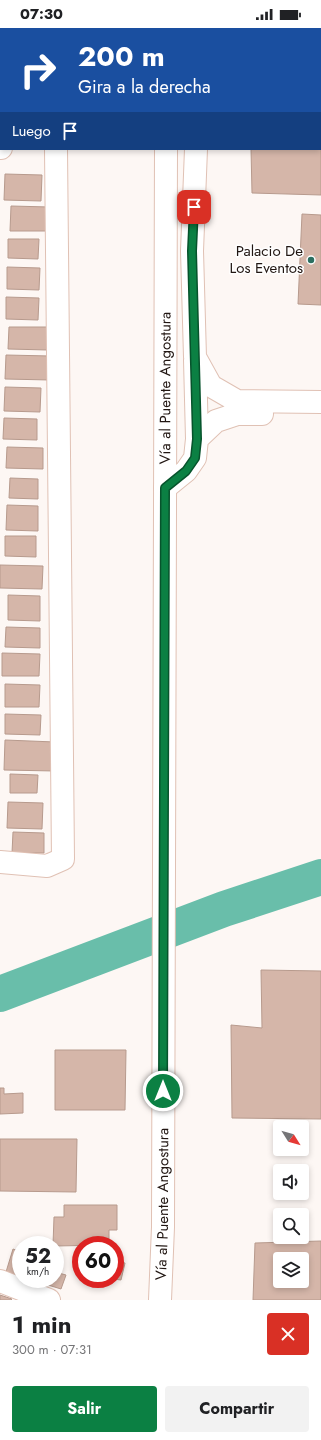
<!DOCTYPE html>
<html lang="es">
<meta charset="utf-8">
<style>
body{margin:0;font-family:Jost,sans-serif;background:#f2f2f2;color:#202124;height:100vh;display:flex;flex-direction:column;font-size:15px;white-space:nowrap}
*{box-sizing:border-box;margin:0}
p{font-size:13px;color:#757577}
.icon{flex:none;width:22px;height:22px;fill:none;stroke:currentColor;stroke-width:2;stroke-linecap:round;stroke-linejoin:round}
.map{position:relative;height:1272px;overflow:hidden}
.panel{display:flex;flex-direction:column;background:#fff;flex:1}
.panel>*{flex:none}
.hud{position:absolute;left:0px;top:0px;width:321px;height:122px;box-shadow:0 2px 6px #0003;background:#1a4fa0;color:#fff;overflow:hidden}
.needle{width:26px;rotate:127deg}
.tools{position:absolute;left:273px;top:1092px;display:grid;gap:8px}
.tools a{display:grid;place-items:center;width:36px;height:36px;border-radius:4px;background:#fff;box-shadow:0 2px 6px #0003;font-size:20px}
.speed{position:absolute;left:12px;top:1208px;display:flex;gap:8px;font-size:20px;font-weight:700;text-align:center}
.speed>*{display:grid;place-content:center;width:52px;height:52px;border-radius:50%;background:#fff;box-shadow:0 2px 6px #0003;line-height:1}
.speed small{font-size:10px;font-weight:400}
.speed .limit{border:6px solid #d22;background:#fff;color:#111}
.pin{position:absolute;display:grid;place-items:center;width:34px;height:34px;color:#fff;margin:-17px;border-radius:8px;box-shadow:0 2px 6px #0006}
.me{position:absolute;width:44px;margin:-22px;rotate:0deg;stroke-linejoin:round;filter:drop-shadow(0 0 3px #0008)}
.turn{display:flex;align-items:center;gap:14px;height:84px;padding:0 12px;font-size:18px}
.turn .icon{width:52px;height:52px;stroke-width:2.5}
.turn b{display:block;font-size:28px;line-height:34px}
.then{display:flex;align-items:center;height:38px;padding:0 12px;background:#0003;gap:8px;font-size:15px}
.round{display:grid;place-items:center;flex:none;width:42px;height:42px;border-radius:4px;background:#f2f2f2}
.overview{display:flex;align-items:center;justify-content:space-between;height:68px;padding:0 12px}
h1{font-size:24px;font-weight:700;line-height:30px}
.button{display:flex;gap:8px;margin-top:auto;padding:8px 12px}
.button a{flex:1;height:46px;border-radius:4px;background:#0b8043;color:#fff;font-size:16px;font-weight:700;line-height:46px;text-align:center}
.button a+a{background:#f2f2f2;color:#202124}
.status{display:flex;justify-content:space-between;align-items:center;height:28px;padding:0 20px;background:#fff;direction:ltr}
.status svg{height:11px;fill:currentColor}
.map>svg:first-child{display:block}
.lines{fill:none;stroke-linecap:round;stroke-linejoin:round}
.river{stroke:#69beaa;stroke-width:36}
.building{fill:#d5b6a9;stroke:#b79a8d;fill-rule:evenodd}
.minor-casing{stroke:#e0c1b4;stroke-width:24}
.major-casing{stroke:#e0c1b4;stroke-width:24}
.minor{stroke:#fff;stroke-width:22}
.major{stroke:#fff;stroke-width:22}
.route-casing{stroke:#07532c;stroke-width:10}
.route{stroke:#0b8043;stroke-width:7}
.poi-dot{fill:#2c6f60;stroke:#fff;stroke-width:1.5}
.labels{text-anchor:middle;stroke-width:3;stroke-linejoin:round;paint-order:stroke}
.poi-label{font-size:15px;fill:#211612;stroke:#fff;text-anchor:end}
.street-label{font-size:15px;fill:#211612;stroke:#fff}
</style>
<div class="status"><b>07:30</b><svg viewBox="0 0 49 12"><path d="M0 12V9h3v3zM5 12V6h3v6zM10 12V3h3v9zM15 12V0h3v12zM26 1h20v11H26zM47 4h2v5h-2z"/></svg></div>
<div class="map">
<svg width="321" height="1272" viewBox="0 0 321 1272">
<rect width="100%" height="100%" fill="#fdf7f4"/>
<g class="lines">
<path class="river" d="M0,966L224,881L321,849"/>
</g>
<path class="building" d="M247,0H321V167L252,165L251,121H320V1Z
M5,146L42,147L41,173L4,172Z
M11,178L49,179L48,203H10Z
M302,186L321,187V277L298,276Z
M8,211H39L38,231L8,230Z
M7,239L40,240L39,262L7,261Z
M6,269L39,270L38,292L6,291Z
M9,299H48V322L8,321Z
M6,327L50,328V352L5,351Z
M5,359L41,360L40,384L4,383Z
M4,390L37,391V412L3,411Z
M7,419L43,420V441L6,440Z
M10,450L38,451V471L9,470Z
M7,477L38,478V503L6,502Z
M5,508H36V529L5,528Z
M0,537L43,538L42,561L0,560Z
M8,567L40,568V593L8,592Z
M6,599L40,600V620L5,619Z
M2,625L40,626L39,648H2Z
M5,656L40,657L39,679H5Z
M5,686L41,687L40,707L5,706Z
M5,712L55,714V743L4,742Z
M10,746L38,747L37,765H10Z
M8,774L43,775L42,801L7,800Z
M13,804L44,805V825H12Z
M261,942L321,943V1091L232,1090L231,997L262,1000Z
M55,1022H126L125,1082H55Z
M0,1060H4V1066L23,1065V1085L0,1086Z
M0,1111H77L76,1164L0,1163Z
M64,1177H117V1202H109V1217L55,1218L53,1217L54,1189H64Z
M321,1213V1272H253L255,1215ZM280,1231H302V1253H280Z
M13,1221L21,1224V1249L6,1244Z
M115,1233L125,1235L121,1252L114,1251H115Z
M55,1244L66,1247L61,1261L32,1252L55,1251Z
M0,1267L12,1271L11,1272H0Z"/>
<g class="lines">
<g class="minor-casing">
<path id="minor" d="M196,0V1
M60,1L61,0
M0,120H1
M196,121L192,223L195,329L211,358L237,373L321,374
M197,411L216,393L237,386H262
M165,460L186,443L195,430L197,411L195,332
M0,834L47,838L63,831L56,121
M0,1253L49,1272"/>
</g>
<g class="major-casing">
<g id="major">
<path d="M167,1V0"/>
<path id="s1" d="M160,1272L163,1199L166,121"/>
</g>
</g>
<use href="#minor" class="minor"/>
<use href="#major" class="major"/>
</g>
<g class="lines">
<g class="route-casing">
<path id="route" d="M163,1063L165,460L186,443L195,430L197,411L192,223L194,179"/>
</g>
<use href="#route" class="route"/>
</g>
<circle class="poi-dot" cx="311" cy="232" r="4"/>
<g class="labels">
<g class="poi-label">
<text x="303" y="228">Palacio De<tspan x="303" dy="17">Los Eventos</tspan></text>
</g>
<g class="street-label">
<text dy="5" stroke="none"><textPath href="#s1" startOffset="912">Vía al Puente Angostura</textPath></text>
<text dy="5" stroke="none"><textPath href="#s1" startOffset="96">Vía al Puente Angostura</textPath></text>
</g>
</g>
</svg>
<div class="tools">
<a><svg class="needle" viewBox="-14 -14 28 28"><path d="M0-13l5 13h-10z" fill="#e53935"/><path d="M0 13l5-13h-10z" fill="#757577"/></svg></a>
<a><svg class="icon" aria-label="sound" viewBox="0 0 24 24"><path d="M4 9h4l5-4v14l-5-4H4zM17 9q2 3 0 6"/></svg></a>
<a><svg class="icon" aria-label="search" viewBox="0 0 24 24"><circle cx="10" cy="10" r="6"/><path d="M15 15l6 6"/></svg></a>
<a><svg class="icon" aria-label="layers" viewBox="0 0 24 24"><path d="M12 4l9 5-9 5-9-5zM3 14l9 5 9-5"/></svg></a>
</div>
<div class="speed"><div>52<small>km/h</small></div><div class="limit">60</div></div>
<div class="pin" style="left:194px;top:179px;background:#d93025"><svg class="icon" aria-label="arrive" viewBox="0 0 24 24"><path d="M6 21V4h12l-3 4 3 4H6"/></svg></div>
<svg class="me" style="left:163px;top:1063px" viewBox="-20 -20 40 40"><circle r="17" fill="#0b8043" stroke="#fff" stroke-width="3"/><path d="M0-11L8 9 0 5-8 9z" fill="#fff"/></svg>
<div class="hud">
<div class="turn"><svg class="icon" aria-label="right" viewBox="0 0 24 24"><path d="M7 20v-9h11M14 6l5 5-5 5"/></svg><div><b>200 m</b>Gira a la derecha</div></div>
<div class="then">Luego<svg class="icon" aria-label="arrive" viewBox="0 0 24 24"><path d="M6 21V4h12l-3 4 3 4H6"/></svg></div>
</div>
</div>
<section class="panel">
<div class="overview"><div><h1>1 min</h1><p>300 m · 07:31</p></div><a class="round" style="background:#d93025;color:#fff"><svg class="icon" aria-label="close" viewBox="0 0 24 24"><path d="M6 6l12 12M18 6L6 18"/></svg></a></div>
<div class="button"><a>Salir</a><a>Compartir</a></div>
</section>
